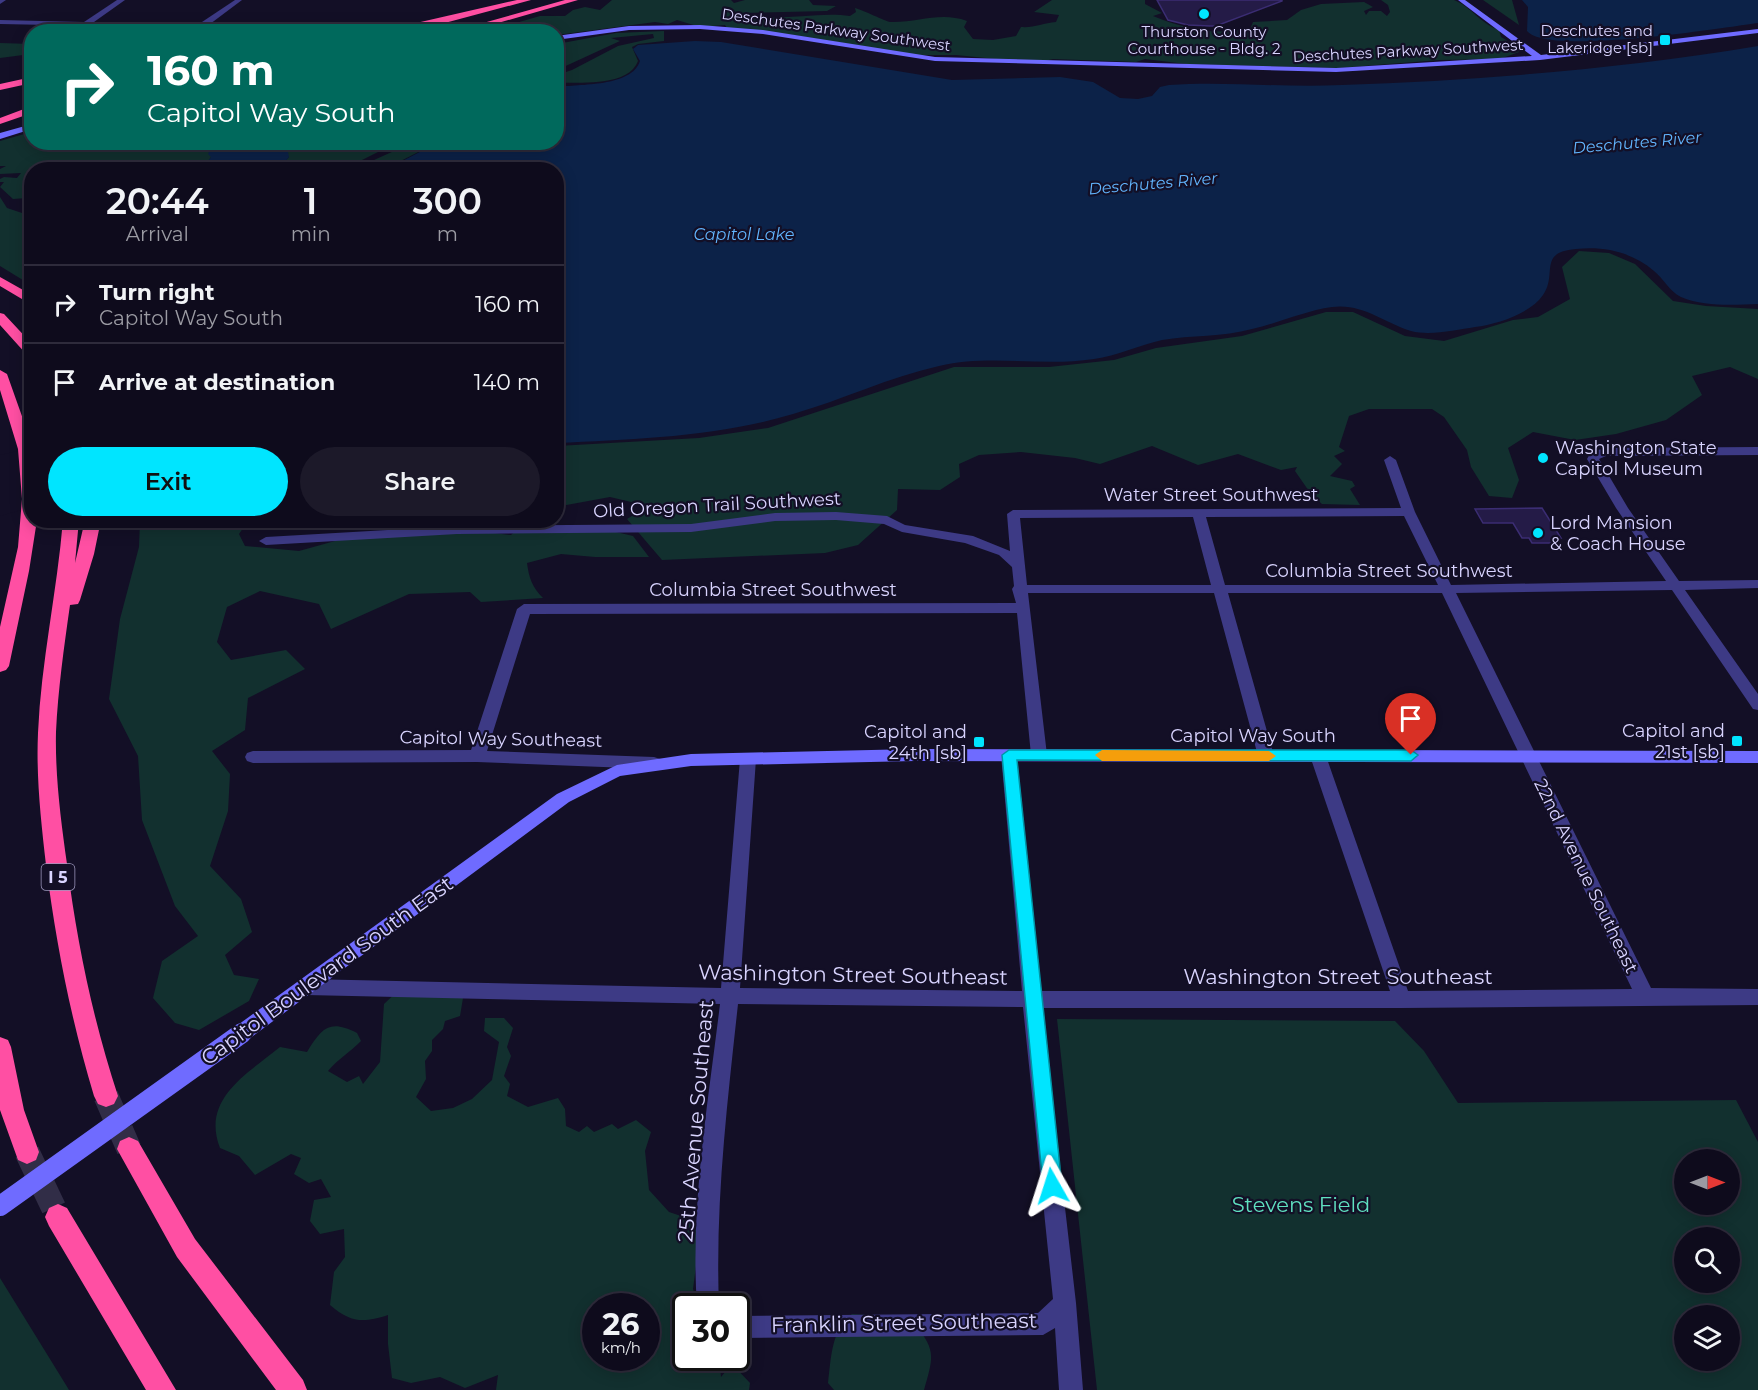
<!DOCTYPE html>
<style>
body{margin:0;font-family:Montserrat,sans-serif;background:#1c1929;color:#f1f3f6;height:100vh;display:flex;flex-direction:column;font-size:22px;white-space:nowrap}
*{box-sizing:border-box;margin:0}
p{font-size:20px;color:#9b9ba3}
.icon{flex:none;width:33px;height:33px;fill:none;stroke:currentColor;stroke-width:2;stroke-linecap:round;stroke-linejoin:round}
.map{position:relative;flex:1;overflow:hidden}
.panel{position:absolute;left:24px;top:162px;width:540px;height:366px;display:flex;flex-direction:column;background:#0e0b1c;border-radius:24px;box-shadow:0 3px 15px #0003,0 0 0 2px #2e2b3b}
.panel>*{flex:none}
.top-card{position:absolute;left:24px;top:24px;width:540px;height:126px;border-radius:24px;box-shadow:0 3px 15px #0003,0 0 0 2px #2e2b3b;background:#00695c;color:#fff;overflow:hidden}
.needle{width:39px;rotate:90deg}
.fabs{position:absolute;left:1674px;top:1149px;display:grid;gap:12px}
.fabs a{display:grid;place-items:center;width:66px;height:66px;border-radius:50%;background:#0e0b1c;box-shadow:0 3px 15px #0003,0 0 0 2px #2e2b3b;font-size:30px}
.speed{position:absolute;left:582px;top:1293px;display:flex;gap:12px;font-size:30px;font-weight:700;text-align:center}
.speed>*{display:grid;place-content:center;width:78px;height:78px;border-radius:50%;background:#0e0b1c;box-shadow:0 3px 15px #0003,0 0 0 2px #2e2b3b;line-height:1}
.speed small{font-size:15px;font-weight:400}
.speed .limit{border:3px solid #111;border-radius:9px;background:#fff;color:#111}
.pin{position:absolute;display:grid;place-items:center;width:51px;height:51px;color:#fff;margin:-62px -26px;border-radius:50% 50% 50% 0;rotate:-45deg;box-shadow:0 0 6px #0007}
.pin .icon{rotate:45deg}
.me{position:absolute;width:66px;margin:-33px;rotate:354deg;stroke-linejoin:round;filter:drop-shadow(0 0 4px #0008)}
.turn{display:flex;align-items:center;gap:21px;height:126px;padding:0 24px;font-size:27px}
.turn .icon{width:78px;height:78px;stroke-width:2.5}
.turn b{display:block;font-size:42px;line-height:51px}
.eta{display:flex;justify-content:space-evenly;align-items:center;height:102px;text-align:center}
.eta b{font-size:36px;font-weight:600;line-height:42px}
.action{display:flex;gap:12px;margin-top:auto;padding:12px 24px}
.action a{flex:1;height:69px;border-radius:36px;background:#00e5ff;color:#111;font-size:24px;font-weight:600;line-height:69px;text-align:center}
.action a+a{background:#1c1929;color:#f1f3f6}
ul{padding:0;list-style:none}
li{display:flex;align-items:center;gap:18px;height:78px;padding:0 24px;border-top:2px solid #2e2b3b}
li div{flex:1}
li b{display:block;font-size:22px}
li em{font-style:normal}
.map>svg:first-child{display:block}
.green{fill:#12302f;fill-rule:evenodd}
.water{fill:#0c2248}
.pier{fill:#130f26}
.building{fill:#241b47;stroke:#3b2d73;stroke-width:1.5}
.lines{fill:none;stroke-linecap:round;stroke-linejoin:round}
.highway-tunnel{stroke:#312d47;stroke-width:25;stroke-dasharray:25 12;stroke-linecap:butt}
.street{fill:#3d3a85;fill-rule:evenodd}
.secondary{fill:#6f6bff;fill-rule:evenodd}
.highway{fill:#ff4fa3;fill-rule:evenodd}
.secondary-bridge{stroke:#6f6bff;stroke-width:20}
.route{fill:#00e5ff;stroke:#0095a6;stroke-width:1.5}
.slow{fill:#f59e0b}
.poi-dot{fill:#00e5ff;stroke:#130f26;stroke-width:2}
.labels{text-anchor:middle;stroke-width:4.5;stroke-linejoin:round;paint-order:stroke}
.far-street-label{font-size:15px;fill:#d9d4ff;stroke:#130f26}
.far-poi-label{font-size:15px;fill:#d9d4ff;stroke:#130f26;text-anchor:end}
.far-water-label{font-size:16px;font-style:italic;fill:#62b6ff;stroke:#130f26}
.shield{fill:#130f26;stroke:#9e99be;stroke-width:1.5}
.shield-label{font-size:16px;font-weight:bold;fill:#d9d4ff}
.poi-label{font-size:18px;fill:#d9d4ff;stroke:#130f26;text-anchor:start}
.street-label{font-size:18px;fill:#d9d4ff;stroke:#130f26}
.near-street-label{font-size:21px;fill:#d9d4ff;stroke:#130f26}
.near-park-label{font-size:21px;fill:#5fe0c0;stroke:#130f26}
</style>
<div class="map">
<svg width="1758" height="1390" viewBox="0 0 1758 1390">
<rect width="100%" height="100%" fill="#130f26"/>
<path class="green" d="M612,0H731L734,3L745,0H809L813,5L836,6L827,11L738,13C774,24 814,11 850,16L856,12L855,8C863,10 885,21 890,22C918,23 940,11 967,21L964,27L973,39L993,40L1016,36L1021,27C1034,28 1043,23 1056,22L1059,15L1034,12L1052,0H1145V4L1162,13L1153,16C1185,29 1217,37 1251,27L1253,22L1287,20L1301,10L1321,4L1364,2L1373,7L1364,11L1366,15L1369,11H1381L1387,16L1390,12L1388,5L1381,0H1454C1472,7 1479,23 1499,30L1501,37L1518,47L1519,52L1500,59L1440,60L1338,68L1186,64L1145,59L1136,62L1053,59L1036,63L956,55H916L787,34L728,30L725,25L700,27L677,20L668,24L655,22L557,35L556,32H485L540,16H565L573,10L585,7L600,10Z
M1483,0H1512L1519,25Z
M664,31V41L638,44L632,47L638,61C629,86 584,82 562,83L557,86V75L572,70L618,46L654,38L653,34L611,38L620,41L557,70V44L616,33Z
M0,43L31,44V54L0,58Z
M31,132L32,142L217,143L218,144L211,146V157L209,160L217,169L32,170L31,202L27,201V198L13,199L0,187L4,182H0V179L4,177L17,178L21,173L0,174V169L6,166H0V141Z
M330,142L327,143L331,146L380,151L344,169L307,170L318,167L299,168L283,163L289,157L273,148L281,143Z
M414,142L436,143L385,169H354Z
M0,197L7,208L31,216V285L0,266Z
M1579,251L1609,253L1635,264L1673,301L1706,306L1758,309V379L1730,367L1692,376L1702,395L1666,420L1616,434L1575,440L1533,432L1508,448L1519,480L1512,498L1489,496L1471,467L1467,450L1444,417L1432,409H1369L1349,416L1339,447L1345,451L1334,456L1342,464L1330,476L1352,481L1355,486L1350,489L1360,505L1322,504L1311,494L1295,471L1297,467L1281,470L1238,454L1198,465L1152,446L1100,464L1075,458L1021,452L979,455L959,464L960,477L940,490L898,489L897,510L858,545L825,553L662,560L627,519L648,506L610,497L561,506L557,502V446L699,438L768,428L954,367H1049L1114,360L1156,348L1242,336L1326,312H1353L1405,336L1444,341L1513,320L1538,317L1570,299L1562,267Z
M140,521H248L239,534L245,546L299,551L353,536L494,533L511,535L520,527L603,529L633,536L649,557H595L561,554L527,563C529,578 532,587 543,598L481,602L470,592L409,594L331,629L319,604L260,591L227,607L217,642L231,660L286,650L305,669L248,698L245,730L212,751L230,774L228,811L210,866L241,899L252,932L225,955L234,975L259,979L249,1001L199,1030L175,1023L153,998L162,961L198,936L175,906L142,820L138,756L109,699L120,619L139,547Z
M403,986L464,992L460,1016L445,1021L443,1029L432,1040V1051L425,1061L426,1079L416,1097L431,1111L453,1108L472,1099L492,1080L499,1042L484,1031L485,1018H504L513,1028L507,1047L511,1056L504,1076L510,1084L507,1096L528,1107L558,1098L565,1109L566,1126L579,1132L587,1126L594,1132L612,1124L618,1129L636,1120L651,1132L645,1151L649,1190L669,1212L687,1218L700,1236L693,1289L699,1306H686V1358H719L721,1377L732,1364L750,1383L749,1390H496L498,1375L465,1388L440,1377L411,1383L392,1378L388,1344V1315C363,1323 351,1323 330,1305L334,1272L345,1257L344,1229L320,1234L310,1221L314,1200L331,1197L321,1179L309,1183L294,1174L301,1158L291,1154L255,1175L239,1156L220,1148C201,1099 247,1074 280,1047L307,1052C322,1028 329,1019 357,1033L361,1041C350,1052 338,1059 328,1071L347,1082L359,1076L363,1084L380,1062L384,1004ZM596,1306H646V1358H596Z
M1057,1019L1395,1021L1424,1051L1458,1103L1736,1100L1758,1142V1390H1097ZM1684,1160H1730V1204H1684ZM1684,1238H1730V1282H1684ZM1684,1316H1730V1360H1684Z
M0,1278L66,1385L69,1390H0Z
M852,1314L881,1316L913,1322C936,1350 934,1355 924,1390H834L828,1383C831,1360 831,1329 852,1314Z"/>
<path class="water" d="M1522,0H1758V23C1721,28 1547,56 1527,31L1528,7Z
M695,41L721,42L952,80L1060,77L1093,82L1120,98L1138,99L1152,96L1160,87L1169,85C1226,81 1284,88 1342,85C1481,80 1621,69 1758,46V304C1733,305 1705,307 1681,297C1670,292 1663,278 1654,271C1632,252 1604,246 1576,249C1537,252 1558,274 1543,295C1530,314 1497,324 1475,327C1456,330 1430,336 1411,331C1383,322 1362,303 1332,307C1304,311 1279,323 1252,329C1223,337 1191,335 1162,340C1139,345 1117,356 1094,359C1043,367 990,354 939,366C889,377 842,400 793,414C716,437 635,439 557,443L556,170L387,169L437,143L556,142L557,87C579,84 632,87 640,61L633,49L638,45Z
M281,143L273,148L278,152H288L289,157L284,163L299,168L323,166L307,169H280L284,167L283,165L273,160L258,161L257,168L259,169H217L215,166L209,167L205,165L211,157L208,154L211,148L208,147L217,143Z"/>
<path class="pier" d="M32,448V507L0,516V455Z"/>
<path class="building" d="M1157,0H1282V1L1216,26H1210L1188,25L1168,20Z
M1542,508L1561,538H1553L1556,543H1532L1529,538H1522L1513,523H1483L1475,509Z"/>
<g class="lines">
<path class="highway-tunnel" d="M106,1096L129,1149
M27,1152L58,1217"/>
<path class="street" d="M0,0H6L0,4Z
M117,0H125L94,22L199,24L235,0H242L210,24L200,28L0,24V20L84,22Z
M1758,447V455L1606,456L1599,459L1628,508L1679,581L1758,580V588L1685,590L1758,694V710L1753,709L1672,590L1456,593L1651,988L1758,989V1005L1402,1008H1042L1076,1303L1083,1390H1059L1055,1328L1043,1335L736,1338V1316L1038,1313L1053,1299L1023,1007L738,1004C727,1105 715,1205 719,1306H697C690,1206 708,1104 720,1004L306,995L299,993L297,987L299,981L306,979L721,988L740,759L742,755H754L756,759L740,988L1022,991L1001,755L1003,751H1015L1017,755L1040,991H1390L1310,756L1312,752H1324L1326,756L1408,991L1632,989L1442,593H1228L1274,756L1272,760H1260L1258,756L1214,593H1028L1047,755L1045,759H1033L1031,755L1017,613L530,614L487,751L654,757L660,759L662,763L660,767L654,769L477,762L253,763L247,761L245,757L247,753L253,751L471,750L517,609L524,604L1016,603L1012,589L1014,586L1012,567L999,555L965,543L902,532L884,524L836,520L775,521L691,532L457,534L266,545L259,541L266,537L457,526L691,524L775,513L836,512L887,516L905,525L973,536L1010,551L1007,514L1013,510L1401,508L1384,460L1390,456L1396,460L1415,512L1451,585L1666,581L1616,508L1587,459L1591,452L1605,448ZM1404,516L1438,585H1225L1206,517ZM1193,517L1211,585H1027L1020,518Z"/>
<path class="secondary" d="M1458,0H1465L1541,55L1758,29V33L1540,60L1336,72L935,61L763,34L700,29L629,30L556,40V36L629,26L700,25L763,30L935,57L1336,68L1532,56Z
M32,124V129L0,139V133Z
M915,749L1758,751V763L915,761L691,766L620,776L569,802L249,1039L242,1042L235,1039L233,1033L235,1027L557,794L617,765L691,754Z"/>
<path class="highway" d="M517,0H531L441,24L398,32H377Z
M565,0H578L467,32H451Z
M32,77V83L0,90V84Z
M32,106V113L0,124V118Z
M0,277L32,295V305L0,286Z
M0,313L4,314L32,344V356L27,355L0,325Z
M0,370L7,374L29,436L32,445V520H37L29,571L9,666L6,670L0,672V627L18,547L22,499L18,449L0,390Z
M63,520H79L75,563L85,520H101L94,554L80,600L78,604L70,605C64,647 58,690 56,732C55,776 61,821 67,864C77,943 93,1020 118,1096L114,1104L106,1107L98,1104L94,1096C71,1020 56,943 46,865C41,821 36,777 38,733C41,662 57,592 63,520Z
M0,1037L8,1040L11,1047L24,1110L39,1152L36,1160L27,1164L18,1160L0,1110Z
M129,1137L138,1141L195,1239L303,1380L307,1390H276L177,1257L117,1149L120,1141Z
M58,1204L67,1208L176,1390H146L49,1226L45,1217L49,1208Z"/>
<path class="secondary-bridge" d="M0,1206L242,1033"/>
</g>
<path class="route" d="M1009,750H1411L1418,755L1411,761L1017,760L1062,1186L1059,1193L1052,1196L1046,1193L1043,1186L1002,755Z"/>
<path class="slow" d="M1102,750L1269,751L1276,756L1269,761H1102L1095,755Z"/>
<g class="poi-dot">
<circle cx="1204" cy="14" r="6"/>
<rect x="1659" y="34" width="12" height="12" rx="3"/>
<circle cx="1543" cy="458" r="6"/>
<circle cx="1538" cy="533" r="6"/>
<rect x="1731" y="735" width="12" height="12" rx="3"/>
<rect x="973" y="736" width="12" height="12" rx="3"/>
</g>
<g class="labels">
<g class="far-street-label">
<text transform="translate(836 30) rotate(8)" y="5">Deschutes Parkway Southwest</text>
<text transform="translate(1408 51) rotate(-3)" y="5">Deschutes Parkway Southwest</text>
</g>
<g class="far-poi-label">
<text x="1653" y="36">Deschutes and<tspan x="1653" dy="17">Lakeridge [sb]</tspan></text>
<text x="1204" y="37" text-anchor="middle">Thurston County<tspan x="1204" dy="17">Courthouse - Bldg. 2</tspan></text>
</g>
<g class="far-water-label">
<text transform="translate(1637 142) rotate(-5)" y="6">Deschutes River</text>
<text transform="translate(1153 183) rotate(-5)" y="6">Deschutes River</text>
<text x="744" y="240">Capitol Lake</text>
</g>
<rect class="shield" x="41.5" y="864" width="33" height="26" rx="4.5"/>
<g class="shield-label">
<text x="58" y="883">I 5</text>
</g>
<g class="poi-label">
<text x="1555" y="454">Washington State<tspan x="1555" dy="21">Capitol Museum</tspan></text>
<text x="1550" y="529">Lord Mansion<tspan x="1550" dy="21">&amp; Coach House</tspan></text>
<text x="1725" y="737" text-anchor="end">Capitol and<tspan x="1725" dy="21">21st [sb]</tspan></text>
<text x="967" y="738" text-anchor="end">Capitol and<tspan x="967" dy="21">24th [sb]</tspan></text>
</g>
<g class="street-label">
<text x="1211" y="501">Water Street Southwest</text>
<text transform="translate(717 505) rotate(-3)" y="6">Old Oregon Trail Southwest</text>
<text x="1389" y="577">Columbia Street Southwest</text>
<text x="773" y="596">Columbia Street Southwest</text>
<text x="1253" y="742">Capitol Way South</text>
<text transform="translate(501 739) rotate(1)" y="6">Capitol Way Southeast</text>
<text transform="translate(1586 876) rotate(64)" y="6">22nd Avenue Southeast</text>
</g>
<g class="near-street-label">
<text transform="translate(327 971) rotate(-36)" y="7">Capitol Boulevard South East</text>
<text transform="translate(853 975) rotate(1)" y="7">Washington Street Southeast</text>
<text x="1338" y="984">Washington Street Southeast</text>
<text transform="translate(696 1121) rotate(-85)" y="7">25th Avenue Southeast</text>
<text transform="translate(904 1323) rotate(-1)" y="7">Franklin Street Southeast</text>
</g>
<g class="near-park-label">
<text x="1301" y="1212">Stevens Field</text>
</g>
</g>
</svg>
<div class="fabs">
<a><svg class="needle" viewBox="-14 -14 28 28"><path d="M0-13l5 13h-10z" fill="#e53935"/><path d="M0 13l5-13h-10z" fill="#9b9ba3"/></svg></a>
<a><svg class="icon" aria-label="search" viewBox="0 0 24 24"><circle cx="10" cy="10" r="6"/><path d="M15 15l6 6"/></svg></a>
<a><svg class="icon" aria-label="layers" viewBox="0 0 24 24"><path d="M12 4l9 5-9 5-9-5zM3 14l9 5 9-5"/></svg></a>
</div>
<div class="speed"><div>26<small>km/h</small></div><div class="limit">30</div></div>
<div class="pin" style="left:1411px;top:755px;background:#d93025"><svg class="icon" aria-label="arrive" viewBox="0 0 24 24"><path d="M6 21V4h12l-3 4 3 4H6"/></svg></div>
<svg class="me" style="left:1052px;top:1186px" viewBox="-20 -20 40 40"><path d="M0-17L14 15 0 8-14 15z" fill="#00e5ff" stroke="#fff" stroke-width="4"/></svg>
<div class="top-card">
<div class="turn"><svg class="icon" aria-label="right" viewBox="0 0 24 24"><path d="M7 20v-9h11M14 6l5 5-5 5"/></svg><div><b>160 m</b>Capitol Way South</div></div>
</div>
<section class="panel">
<div class="eta">
<div><b>20:44</b><p>Arrival</p></div>
<div><b>1</b><p>min</p></div>
<div><b>300</b><p>m</p></div>
</div>
<ul>
<li><svg class="icon" aria-label="right" viewBox="0 0 24 24"><path d="M7 20v-9h11M14 6l5 5-5 5"/></svg><div><b>Turn right</b><p>Capitol Way South</p></div><em>160 m</em></li>
<li><svg class="icon" aria-label="arrive" viewBox="0 0 24 24"><path d="M6 21V4h12l-3 4 3 4H6"/></svg><div><b>Arrive at destination</b></div><em>140 m</em></li>
</ul>
<div class="action"><a>Exit</a><a>Share</a></div>
</section>
</div>
